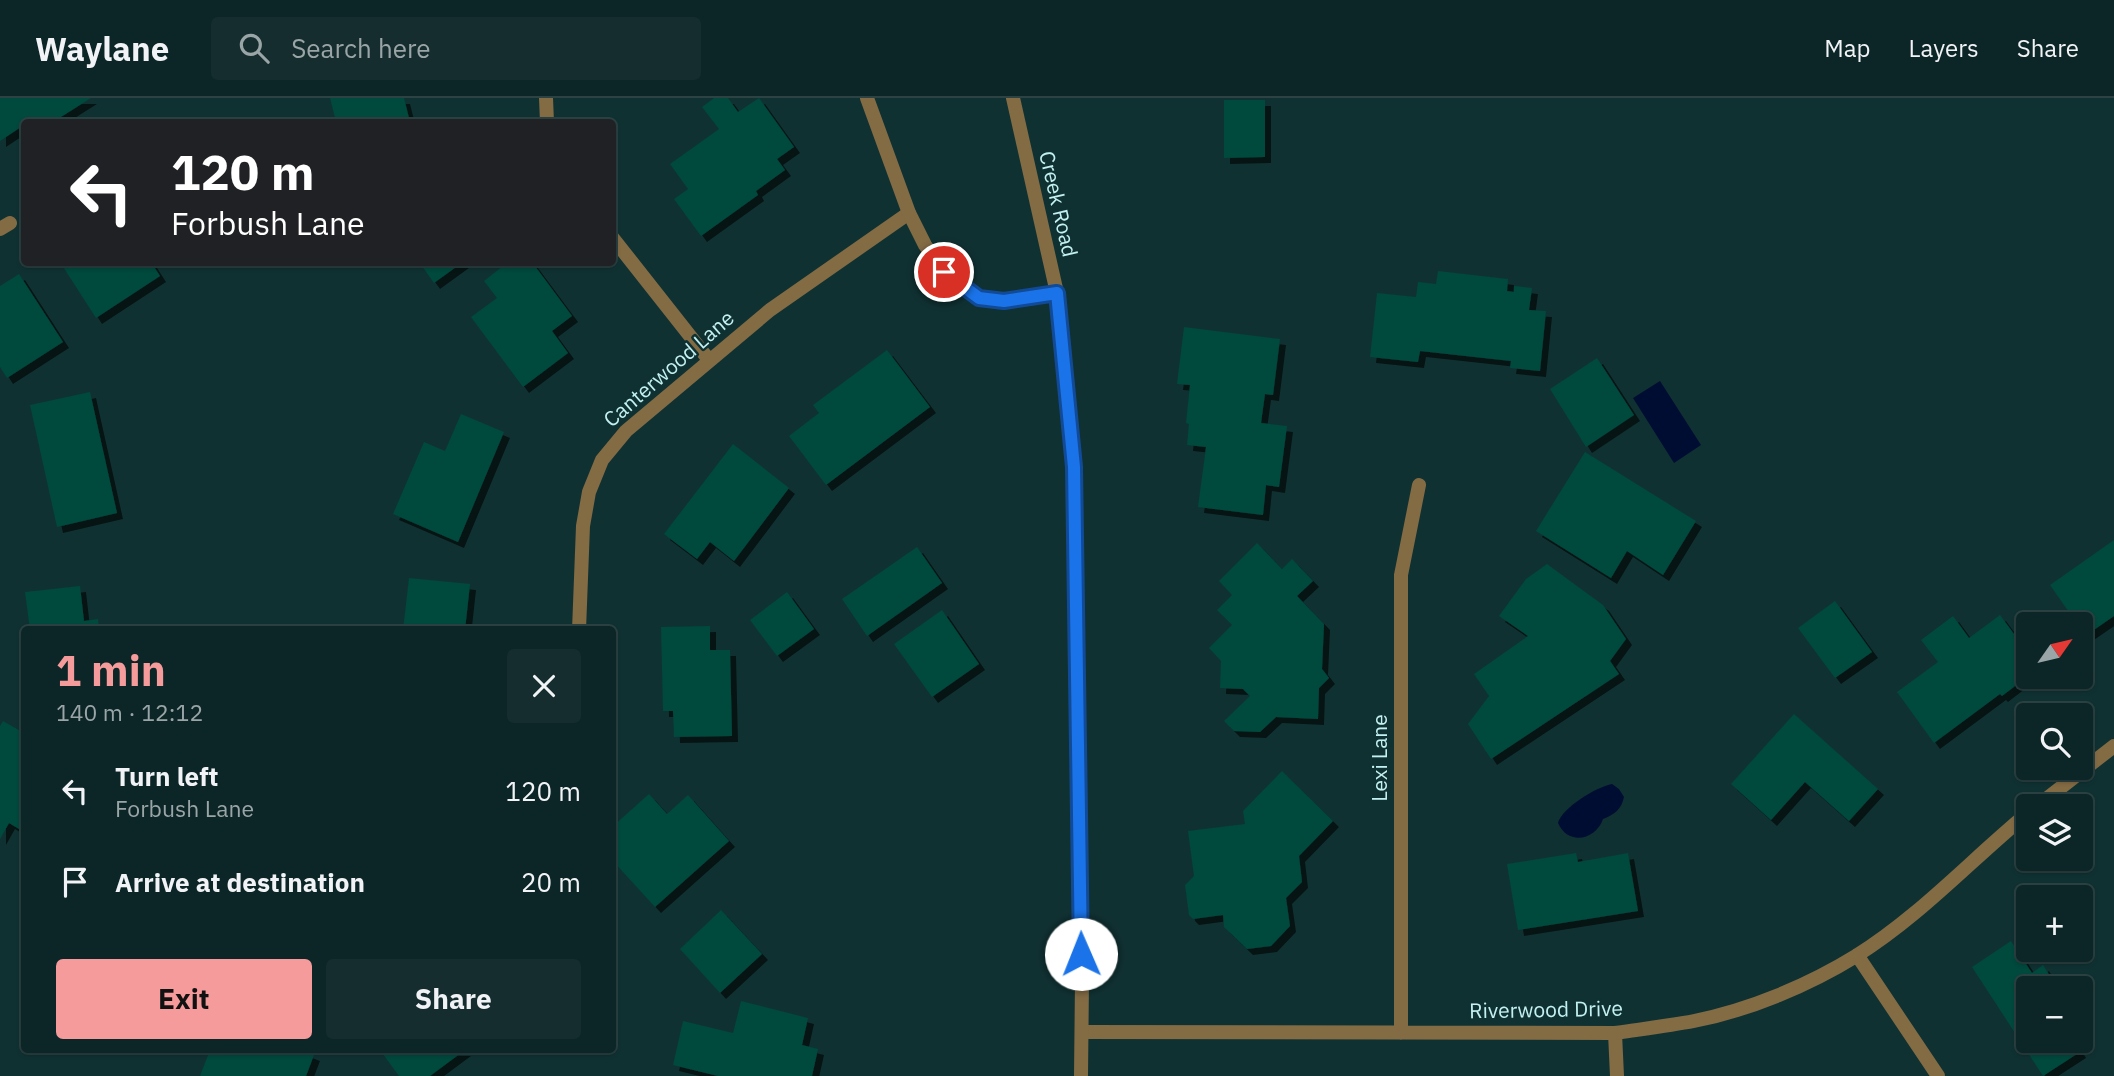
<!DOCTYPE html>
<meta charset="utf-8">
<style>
body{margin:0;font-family:"IBM Plex Sans",sans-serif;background:#152d2e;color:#f1f3f6;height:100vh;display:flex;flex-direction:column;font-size:26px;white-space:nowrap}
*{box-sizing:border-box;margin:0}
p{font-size:23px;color:#9aa5a7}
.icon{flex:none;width:38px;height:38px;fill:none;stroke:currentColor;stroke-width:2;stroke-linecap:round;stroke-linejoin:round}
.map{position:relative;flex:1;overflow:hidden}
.sheet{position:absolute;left:21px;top:528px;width:595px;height:427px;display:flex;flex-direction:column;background:#0c2526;border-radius:7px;box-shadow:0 2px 5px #0004,0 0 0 2px #2c4243}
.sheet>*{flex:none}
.top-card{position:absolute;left:21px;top:21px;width:595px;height:147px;border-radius:7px;box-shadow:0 2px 5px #0004,0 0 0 2px #2c4243;background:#202124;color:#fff;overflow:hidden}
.needle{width:46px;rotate:56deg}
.buttons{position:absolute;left:2016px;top:514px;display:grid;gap:14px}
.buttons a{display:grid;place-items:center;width:77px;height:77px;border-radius:7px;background:#0c2526;box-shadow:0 2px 5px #0004,0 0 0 2px #2c4243;font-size:35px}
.pin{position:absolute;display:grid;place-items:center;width:60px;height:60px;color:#fff;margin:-30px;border:4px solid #fff;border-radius:50%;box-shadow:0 2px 7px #0007}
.me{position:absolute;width:77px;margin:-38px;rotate:359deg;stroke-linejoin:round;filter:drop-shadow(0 0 5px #0008)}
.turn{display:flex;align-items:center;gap:24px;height:147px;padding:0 35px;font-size:32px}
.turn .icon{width:91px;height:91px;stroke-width:2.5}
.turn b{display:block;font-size:49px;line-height:60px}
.round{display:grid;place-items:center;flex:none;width:74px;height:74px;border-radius:7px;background:#152d2e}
.headline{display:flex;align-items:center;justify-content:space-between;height:119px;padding:0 35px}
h1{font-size:42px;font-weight:800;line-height:52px;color:#f59b9c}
.action{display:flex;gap:14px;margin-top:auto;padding:14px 35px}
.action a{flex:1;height:80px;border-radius:7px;background:#f59b9c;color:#111;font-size:28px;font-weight:800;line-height:80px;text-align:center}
.action a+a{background:#152d2e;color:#f1f3f6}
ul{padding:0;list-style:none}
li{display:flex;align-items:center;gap:21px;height:91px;padding:0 35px}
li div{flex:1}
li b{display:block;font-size:26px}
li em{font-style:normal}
header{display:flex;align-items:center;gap:42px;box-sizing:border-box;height:98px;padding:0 35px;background:#0c2526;border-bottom:2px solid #2c4243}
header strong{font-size:33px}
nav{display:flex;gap:38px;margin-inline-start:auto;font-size:24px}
.search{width:490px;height:63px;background:#152d2e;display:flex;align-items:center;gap:18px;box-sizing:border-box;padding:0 24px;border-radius:7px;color:#9aa5a7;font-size:26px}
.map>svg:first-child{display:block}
.water{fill:#000d33}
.building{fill:#04483e;filter:url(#shadow)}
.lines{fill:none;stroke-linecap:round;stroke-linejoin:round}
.service{stroke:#836b44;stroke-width:14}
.minor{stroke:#836b44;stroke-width:14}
.tertiary{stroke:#836b44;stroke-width:14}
.route-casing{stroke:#114b97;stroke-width:18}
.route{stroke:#1a73e8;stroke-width:12}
.labels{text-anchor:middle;stroke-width:5;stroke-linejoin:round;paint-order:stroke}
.street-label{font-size:21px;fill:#c3f0f2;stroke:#103132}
</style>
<header>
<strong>Waylane</strong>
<div class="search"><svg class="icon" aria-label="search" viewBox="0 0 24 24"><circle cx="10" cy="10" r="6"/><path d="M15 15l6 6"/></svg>Search here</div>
<nav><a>Map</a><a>Layers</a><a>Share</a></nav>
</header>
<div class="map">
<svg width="2114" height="978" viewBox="0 0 2114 978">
<defs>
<filter id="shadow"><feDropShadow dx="6" dy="6" stdDeviation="0" flood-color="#0009"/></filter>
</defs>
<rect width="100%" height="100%" fill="#103132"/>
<path class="water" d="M1660,283L1701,347L1674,365L1633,300Z
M1612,686L1619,691L1624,699C1621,712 1615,716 1603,721C1596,742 1568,748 1558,725C1562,710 1596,689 1612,686Z"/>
<path class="building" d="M0,0H91L53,24H24V27L0,43Z
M330,0H404L410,24H336Z
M714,0H728L738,14L759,0L794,49L777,61L785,72L756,93L758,97L701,138L674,101L688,91L670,66L719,31L702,9Z
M1224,2H1265V59L1224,60Z
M60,164H151L160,178L96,220Z
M419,164H463L434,185Z
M508,164H532L572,218L552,233L568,255L523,289L471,219L497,200L484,183Z
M1438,173L1508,181L1507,193L1514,194V188L1532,190L1529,212L1546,213L1540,273L1510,270L1511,263L1420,253L1418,264L1370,259L1377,195L1416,199L1418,184L1436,186Z
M19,176L63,244L7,280L0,269V188Z
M1184,229L1280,241L1273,297L1265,296L1261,325L1287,328L1279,389L1266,387L1263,417L1198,409L1206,349L1187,347L1189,326L1186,325L1190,287L1177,286Z
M887,252L930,309L826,387L789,338L819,315L813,307Z
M1597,260L1634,317L1586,349L1550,291Z
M90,294L117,415L57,429L30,307Z
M461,316L504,334L458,444L393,416L424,344L445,353Z
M733,346L789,390L734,463L710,444L697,461L664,436Z
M1585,354L1696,423L1663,477L1627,453L1611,480L1536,433Z
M2114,442V518L2085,538L2081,527H2078L2050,487Z
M1257,445L1282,471L1292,461L1313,483L1297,498L1324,526L1322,571L1329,580L1319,590L1318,621L1276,619L1260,634L1234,633L1224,623L1250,598L1243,591L1220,590L1221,563L1209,550L1232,527L1217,512L1232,497L1219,483Z
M917,449L942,485L867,538L842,501Z
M1547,466L1603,507L1626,541L1610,563L1619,576L1491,661L1468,626L1489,598L1474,576L1528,538L1499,518L1526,481Z
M409,480L470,486L465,532H403Z
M80,488L84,523L98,521L99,532H30L25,494Z
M787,494L814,531L777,558L750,522Z
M1835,503L1872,554L1835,580L1798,530Z
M942,512L979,566L932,599L894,546Z
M2000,517L2028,555V578L2002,598L2000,596L1934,645L1897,594L1938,564L1921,542L1953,518L1969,540Z
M710,528V552H730L732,638L674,639L673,613H663L661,529Z
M1794,616L1878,691L1849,723L1805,684L1771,722L1731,686Z
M3,623L24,635V734L9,725L0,741V628Z
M1282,673L1333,723L1299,758L1302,784L1286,800L1290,828L1271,848L1247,851L1224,829L1223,817L1193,821L1189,817L1185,787L1194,778L1188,733L1245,726L1243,713Z
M649,696L667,716L688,697L729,743L655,809L612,762V729Z
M1576,755L1578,764L1628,755L1638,813L1518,832L1507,766Z
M721,812L762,856L720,895L680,851Z
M2011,843L2032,875L2043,867L2058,891H2028V943H2073L2080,954L2043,978L1972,869Z
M741,903L808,920L802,947L818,951L812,978H718L673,967L683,923L733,935Z
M210,952H301L314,957L306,978H200Z
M380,952H465L430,978H399Z"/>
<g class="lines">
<path class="service" d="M1615,935L1617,978"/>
<path class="minor" d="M546,0L547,24
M0,131L10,125
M612,139L709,262
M579,532L583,428L589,394L602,362L626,333L770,212L909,115
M2036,709L2114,648
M1857,857L1938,978
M1082,934L1615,935C1642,931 1668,928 1694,923C1750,912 1809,887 1856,858C1920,818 1971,762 2028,715
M1401,935V477L1419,387"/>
<path class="tertiary" d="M867,0L909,115L925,147L944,174L979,200L1004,203L1057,195
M1013,0L1057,195L1074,369L1082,883L1081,978"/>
</g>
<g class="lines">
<g class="route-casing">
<path id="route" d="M944,174L979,200L1004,203L1057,195L1074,369L1081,856"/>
</g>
<use href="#route" class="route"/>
</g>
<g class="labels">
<g class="street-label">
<text transform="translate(1058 106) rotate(77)" y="7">Creek Road</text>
<text transform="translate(669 271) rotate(-41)" y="7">Canterwood Lane</text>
<text transform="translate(1380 660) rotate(-90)" y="7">Lexi Lane</text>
<text transform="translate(1546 912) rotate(-1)" y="7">Riverwood Drive</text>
</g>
</g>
</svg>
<div class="buttons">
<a><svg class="needle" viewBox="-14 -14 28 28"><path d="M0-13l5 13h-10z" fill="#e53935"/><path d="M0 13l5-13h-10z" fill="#9aa5a7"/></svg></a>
<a><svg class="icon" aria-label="search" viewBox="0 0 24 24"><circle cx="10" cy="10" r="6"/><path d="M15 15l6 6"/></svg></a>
<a><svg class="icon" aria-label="layers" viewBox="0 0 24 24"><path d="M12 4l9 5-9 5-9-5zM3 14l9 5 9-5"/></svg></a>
<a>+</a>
<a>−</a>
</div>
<div class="pin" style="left:944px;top:174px;background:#d93025"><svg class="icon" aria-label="arrive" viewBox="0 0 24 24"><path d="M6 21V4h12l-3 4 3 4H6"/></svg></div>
<svg class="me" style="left:1081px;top:856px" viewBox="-20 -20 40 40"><circle r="19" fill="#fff"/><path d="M0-13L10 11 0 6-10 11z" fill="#1a73e8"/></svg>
<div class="top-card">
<div class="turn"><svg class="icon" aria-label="left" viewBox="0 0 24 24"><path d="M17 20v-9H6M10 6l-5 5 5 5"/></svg><div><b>120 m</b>Forbush Lane</div></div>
</div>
<section class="sheet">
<div class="headline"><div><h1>1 min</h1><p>140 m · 12:12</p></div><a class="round"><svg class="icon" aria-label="close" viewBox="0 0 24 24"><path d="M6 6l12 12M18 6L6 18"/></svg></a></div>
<ul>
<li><svg class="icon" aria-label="left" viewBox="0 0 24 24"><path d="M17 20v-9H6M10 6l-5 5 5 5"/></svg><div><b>Turn left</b><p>Forbush Lane</p></div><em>120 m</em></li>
<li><svg class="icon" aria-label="arrive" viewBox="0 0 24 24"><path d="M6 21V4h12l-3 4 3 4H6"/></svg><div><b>Arrive at destination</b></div><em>20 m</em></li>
</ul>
<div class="action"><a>Exit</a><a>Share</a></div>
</section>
</div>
